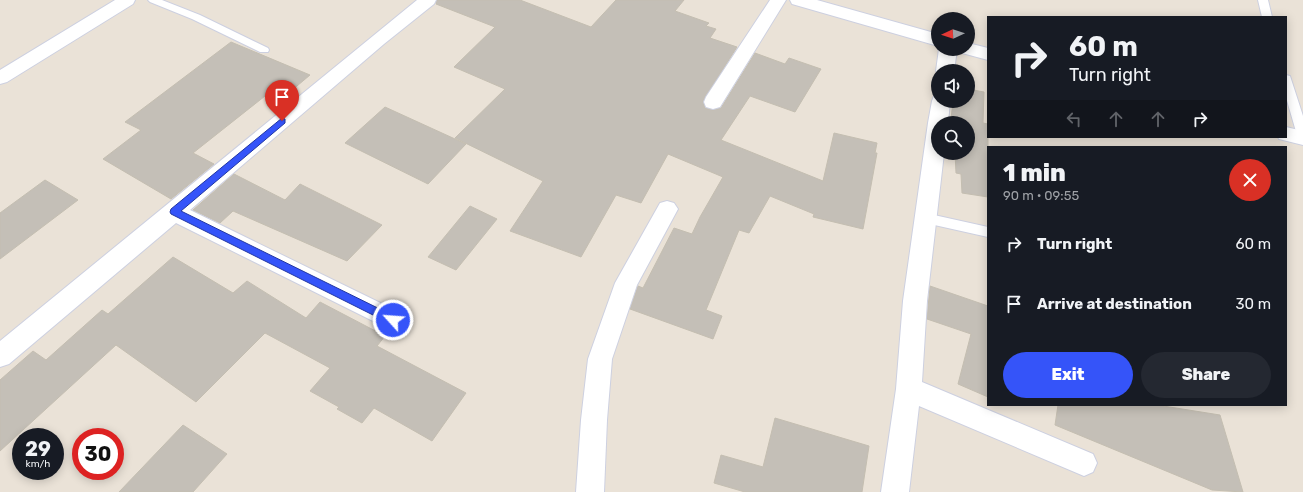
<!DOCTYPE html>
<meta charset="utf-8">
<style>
body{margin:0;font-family:Rubik,sans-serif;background:#242831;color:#f1f3f6;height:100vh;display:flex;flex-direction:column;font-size:15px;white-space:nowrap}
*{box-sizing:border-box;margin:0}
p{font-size:13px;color:#9ea1a6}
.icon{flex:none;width:22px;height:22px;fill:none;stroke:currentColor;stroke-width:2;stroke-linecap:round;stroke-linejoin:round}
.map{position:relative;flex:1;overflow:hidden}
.sheet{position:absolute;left:987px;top:146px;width:300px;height:260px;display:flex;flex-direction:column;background:#171b24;border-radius:0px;box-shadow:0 2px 10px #0003}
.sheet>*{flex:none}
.top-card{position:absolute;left:987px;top:16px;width:300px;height:122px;border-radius:0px;box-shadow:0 2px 10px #0003;background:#171b24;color:#f1f3f6;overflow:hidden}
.needle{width:26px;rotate:267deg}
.fabs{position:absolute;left:931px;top:12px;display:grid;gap:8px}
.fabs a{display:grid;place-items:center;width:44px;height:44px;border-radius:50%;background:#171b24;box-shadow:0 2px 10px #0003;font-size:20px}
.speed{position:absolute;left:12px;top:428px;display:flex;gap:8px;font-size:20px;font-weight:700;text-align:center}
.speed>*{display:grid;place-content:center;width:52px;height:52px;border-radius:50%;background:#171b24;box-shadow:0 2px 10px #0003;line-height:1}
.speed small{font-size:10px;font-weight:400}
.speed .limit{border:6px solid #d22;background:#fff;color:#111}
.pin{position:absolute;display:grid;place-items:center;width:34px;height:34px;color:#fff;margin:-41px -17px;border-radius:50% 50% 50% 0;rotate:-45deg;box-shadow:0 0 4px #0007}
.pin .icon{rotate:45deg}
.me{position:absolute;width:44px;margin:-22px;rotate:296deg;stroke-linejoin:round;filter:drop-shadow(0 0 3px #0008)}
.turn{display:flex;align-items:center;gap:14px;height:84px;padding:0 16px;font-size:18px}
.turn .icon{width:52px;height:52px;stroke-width:2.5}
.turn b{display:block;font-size:28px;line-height:34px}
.lanes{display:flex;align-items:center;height:38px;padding:0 16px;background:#0003;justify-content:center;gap:20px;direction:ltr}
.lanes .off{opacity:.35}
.round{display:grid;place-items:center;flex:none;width:42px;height:42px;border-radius:21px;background:#242831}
.overview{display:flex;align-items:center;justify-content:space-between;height:68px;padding:0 16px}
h1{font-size:24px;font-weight:800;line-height:30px}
.button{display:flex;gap:8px;margin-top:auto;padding:8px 16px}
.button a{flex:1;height:46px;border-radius:24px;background:#3554f9;color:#fff;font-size:16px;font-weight:800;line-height:46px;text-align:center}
.button a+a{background:#242831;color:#f1f3f6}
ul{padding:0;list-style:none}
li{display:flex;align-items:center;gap:12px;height:60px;padding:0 16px}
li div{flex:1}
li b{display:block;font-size:15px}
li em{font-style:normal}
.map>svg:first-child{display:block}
.building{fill:#c4bfb7;stroke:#c4beb1}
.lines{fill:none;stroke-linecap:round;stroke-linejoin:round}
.lane-casing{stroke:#cdd0e0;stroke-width:2}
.street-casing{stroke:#cdd0e0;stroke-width:2}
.lane{fill:#fff;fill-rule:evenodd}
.street{fill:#fff;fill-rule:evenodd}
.route{fill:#3554f9;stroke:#2237a2}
</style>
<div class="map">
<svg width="1303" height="492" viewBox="0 0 1303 492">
<rect width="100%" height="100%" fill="#eae2d7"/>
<path class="building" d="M437,0H520L591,27L616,0H684L675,11L709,23L706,26L716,29L710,38L737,47L703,101L705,108L713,110L721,108L755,53L785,64L789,58L821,69L795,112L750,96L721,140L823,181L834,133L877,143L875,153H877L863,229L813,217L814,214L770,196L749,233L739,230L706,310L722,316L713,339L630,309L638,286L643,288L674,228L692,234L700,217L723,177L668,154L641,203L616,195L581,257L510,231L543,181L455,138L505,89L454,67L495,27L436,4Z
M231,42L310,75L278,102L265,96L193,153L214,164L171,199L103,159L141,130L125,122Z
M968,89L984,92L983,123L988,124V197L962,193L961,174L956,173L955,154L950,153H968V123H950V118L951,119L953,101H968Z
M385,107L466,144L428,184L345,143Z
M234,174L285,200L300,184L382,225L347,261L233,211L220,223L193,210Z
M45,180L78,200L0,259V213Z
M470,206L497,219L456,270L428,257Z
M173,257L233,293L247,281L306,318L320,302L385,336L377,346L466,393L432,441L374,408L362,423L337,409L339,407L310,391L330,368L265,333L196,402L116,345L0,451V380L33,351L46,360L102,310L108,314Z
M930,286L988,306V397L958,384L971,334L927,319Z
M1058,405H1157L1220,415L1243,492L1212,490L1055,425Z
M775,418L869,446L862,492H745L714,483L721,455L763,467Z
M183,425L227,454L193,492H119Z"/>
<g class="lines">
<g class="lane-casing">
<path id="lane" d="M148,0H162L200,15L268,48L269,50L268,52H260L192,19L150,2Z
M1258,0H1268L1272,17H1262Z
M1286,75L1290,76L1291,79L1303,116V139L1299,138L1297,135L1286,97Z
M925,213L988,227V237L921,222L919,218L921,214Z"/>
</g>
<g class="street-casing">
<path id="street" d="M115,0H135L133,4L7,82L0,84V70Z
M417,0H436L434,4L384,44L190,210L401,313L405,320L401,327L393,330L385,327L176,223L9,364L0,367V341Z
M770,0H786L720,107L713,109L706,107L704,102L706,97Z
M790,0H817L938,34V46L792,4Z
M968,43L988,48V60L962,53L959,49H968Z
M939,49H957L954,71H938V74L936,71Z
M938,95V101H950L948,123H938V153H944L927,301L922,382L1093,454L1097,463L1093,472L1084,476L919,406L909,492H881L896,389L903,301L928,123L932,101L934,96Z
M1286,127L1303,131V145L1279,139L1278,137H1286Z
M667,201L674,203L678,209L637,285L612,359L607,420L604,492H576L581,420L588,359L615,283L660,203Z"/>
</g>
<use href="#lane" class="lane"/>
<use href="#street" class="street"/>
</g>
<path class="route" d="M282,118L285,119V123L181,211L396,317L398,320L396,323L393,324L389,323L171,214L170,212L171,209Z"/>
</svg>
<div class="fabs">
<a><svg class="needle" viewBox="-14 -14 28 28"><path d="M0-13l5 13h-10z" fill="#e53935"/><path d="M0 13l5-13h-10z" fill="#9ea1a6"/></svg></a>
<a><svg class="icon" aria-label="sound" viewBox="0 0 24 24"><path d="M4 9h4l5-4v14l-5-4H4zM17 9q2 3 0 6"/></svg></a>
<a><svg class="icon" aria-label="search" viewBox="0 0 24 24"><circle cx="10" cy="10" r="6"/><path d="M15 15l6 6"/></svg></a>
</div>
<div class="speed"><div>29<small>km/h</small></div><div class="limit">30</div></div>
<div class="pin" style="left:282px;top:121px;background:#d93025"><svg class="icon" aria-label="arrive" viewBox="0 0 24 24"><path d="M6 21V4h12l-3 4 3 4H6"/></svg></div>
<svg class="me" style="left:393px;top:320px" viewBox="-20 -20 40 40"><circle r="17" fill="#3554f9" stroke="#fff" stroke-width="3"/><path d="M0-11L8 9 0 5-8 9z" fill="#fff"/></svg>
<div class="top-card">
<div class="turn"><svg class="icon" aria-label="right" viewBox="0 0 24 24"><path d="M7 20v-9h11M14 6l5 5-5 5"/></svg><div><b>60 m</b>Turn right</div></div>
<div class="lanes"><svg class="icon off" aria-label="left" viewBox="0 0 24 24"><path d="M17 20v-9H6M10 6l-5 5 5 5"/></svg><svg class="icon off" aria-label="ahead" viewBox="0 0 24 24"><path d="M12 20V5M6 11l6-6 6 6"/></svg><svg class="icon off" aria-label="ahead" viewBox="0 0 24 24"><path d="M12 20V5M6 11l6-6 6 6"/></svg><svg class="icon" aria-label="right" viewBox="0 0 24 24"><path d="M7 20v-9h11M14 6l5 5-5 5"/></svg></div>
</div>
<section class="sheet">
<div class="overview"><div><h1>1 min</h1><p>90 m · 09:55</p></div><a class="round" style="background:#d93025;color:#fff"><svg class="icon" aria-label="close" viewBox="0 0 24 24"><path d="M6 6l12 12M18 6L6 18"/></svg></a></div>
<ul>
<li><svg class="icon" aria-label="right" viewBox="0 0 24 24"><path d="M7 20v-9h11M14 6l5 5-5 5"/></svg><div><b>Turn right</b></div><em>60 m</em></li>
<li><svg class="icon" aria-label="arrive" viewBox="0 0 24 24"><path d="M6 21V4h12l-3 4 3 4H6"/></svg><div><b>Arrive at destination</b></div><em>30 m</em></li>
</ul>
<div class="button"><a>Exit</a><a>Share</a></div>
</section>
</div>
